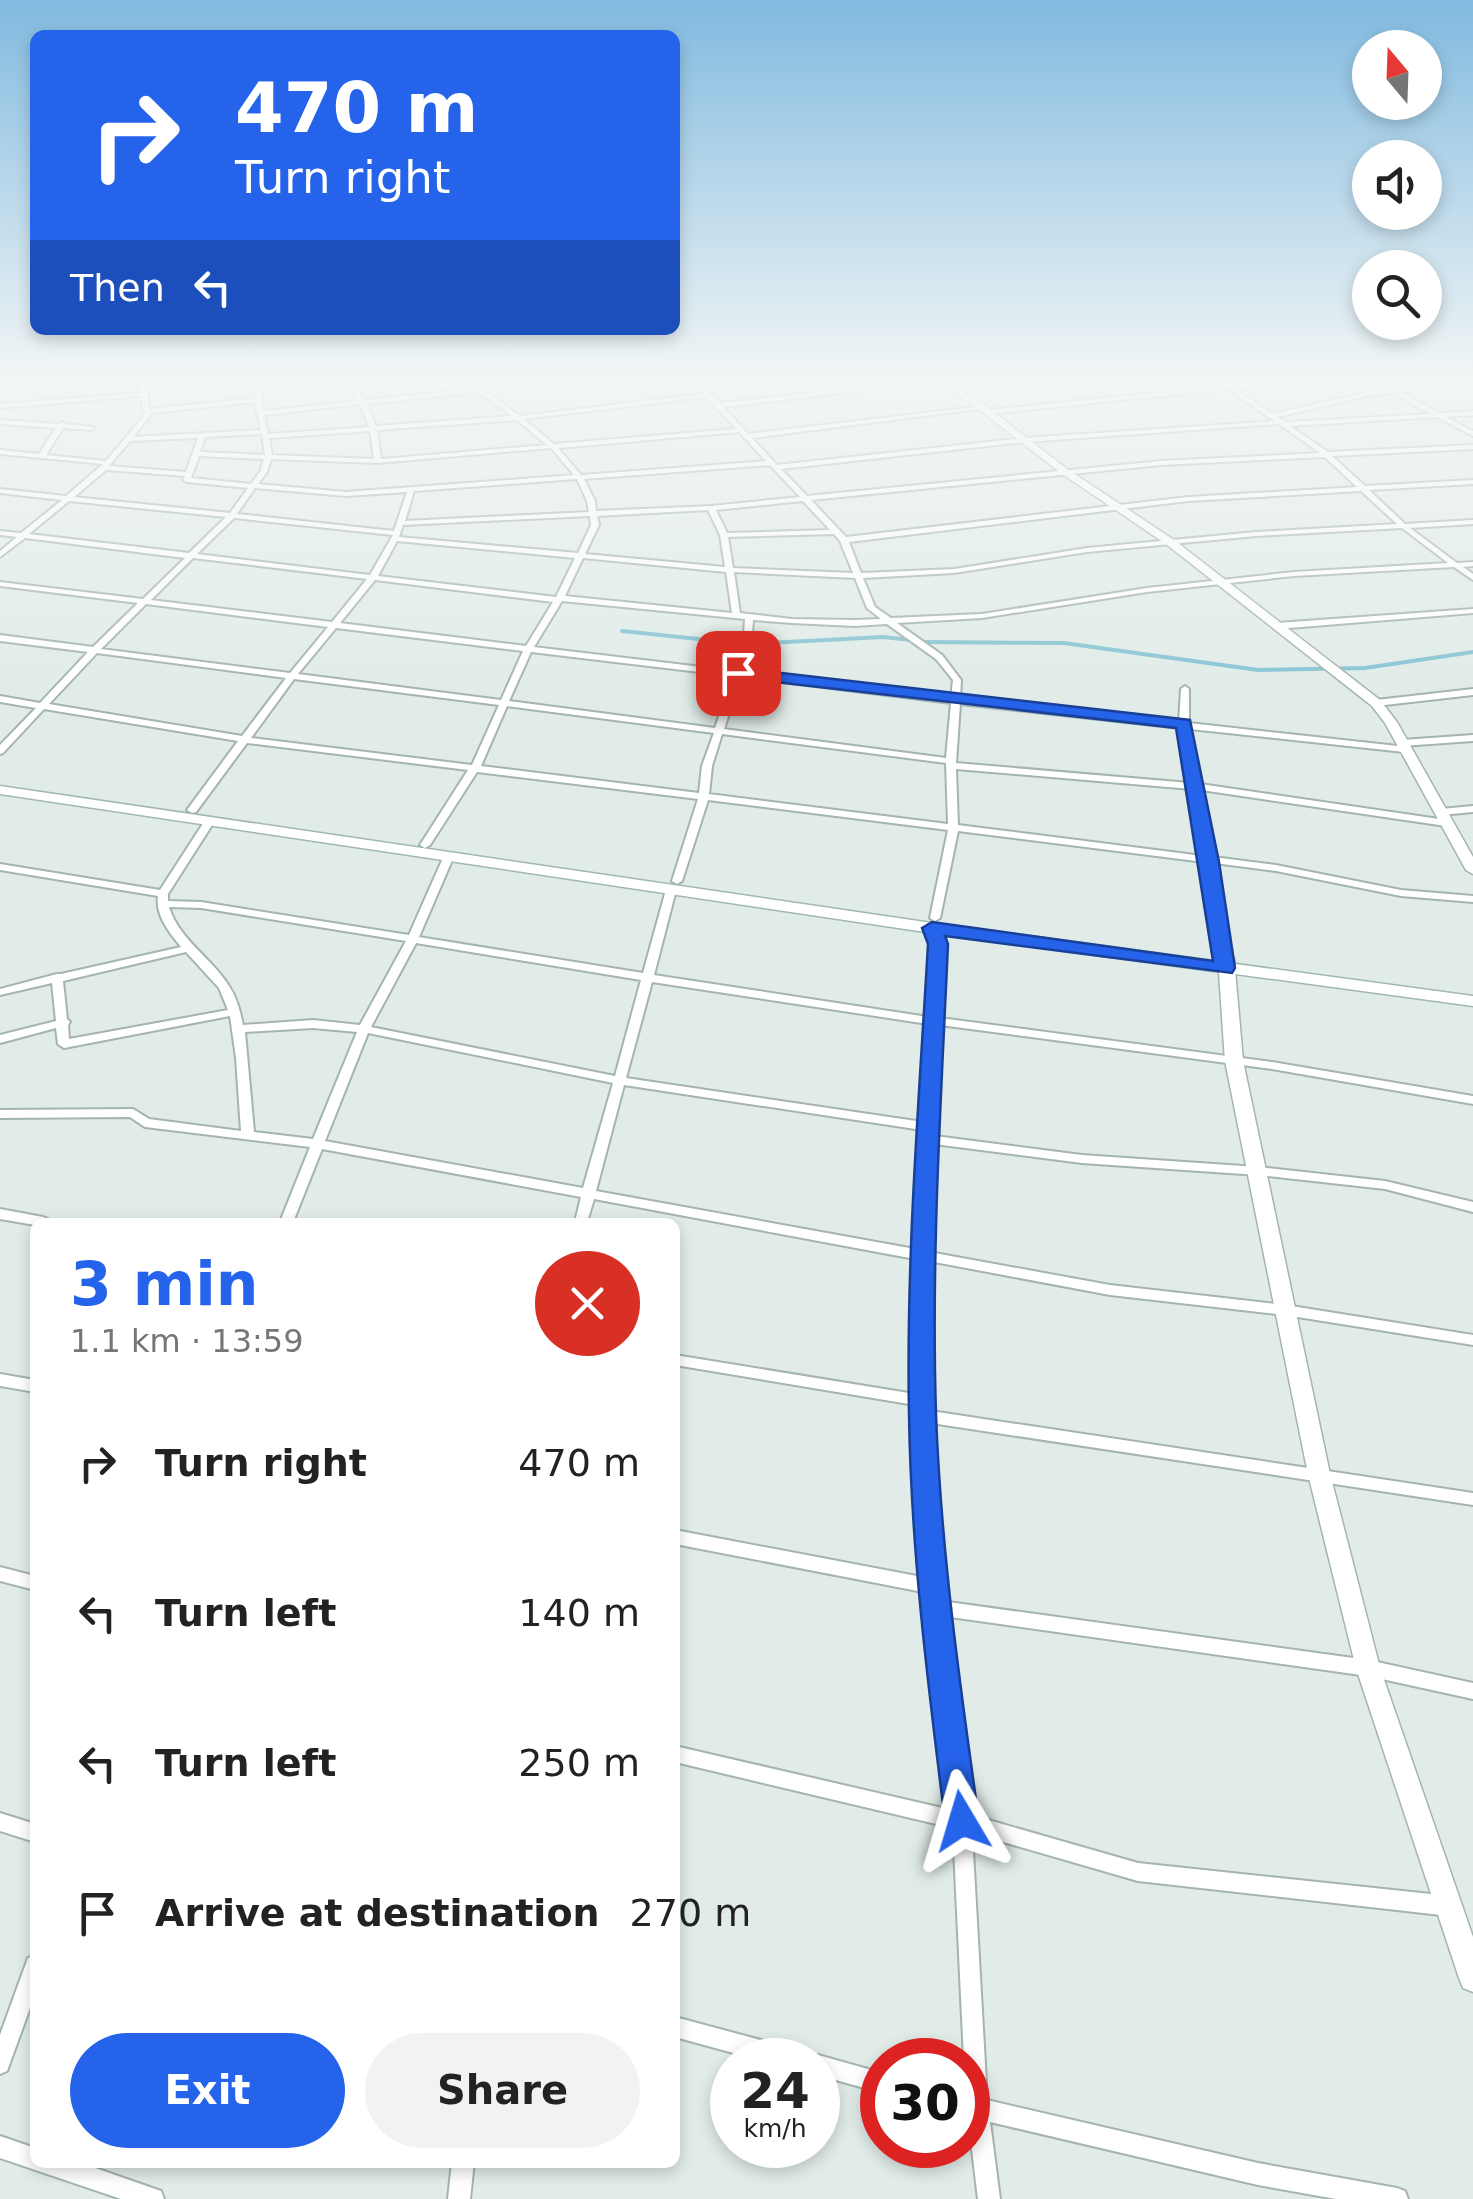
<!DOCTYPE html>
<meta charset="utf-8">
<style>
body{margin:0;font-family:"DejaVu Sans",sans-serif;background:#f2f2f2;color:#222;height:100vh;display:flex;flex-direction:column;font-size:38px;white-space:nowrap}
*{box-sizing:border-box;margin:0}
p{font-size:32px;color:#767676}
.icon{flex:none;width:55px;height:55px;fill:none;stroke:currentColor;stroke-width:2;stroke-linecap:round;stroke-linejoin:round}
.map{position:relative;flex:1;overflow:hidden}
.sheet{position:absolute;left:30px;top:1218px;width:650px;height:950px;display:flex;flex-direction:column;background:#fff;border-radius:15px;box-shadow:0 5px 15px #0003}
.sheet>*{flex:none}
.guide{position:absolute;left:30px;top:30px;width:650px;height:305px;border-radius:15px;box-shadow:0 5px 15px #0003;background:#2563eb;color:#fff;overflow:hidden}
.needle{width:65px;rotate:341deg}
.fabs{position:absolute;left:1352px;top:30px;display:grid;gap:20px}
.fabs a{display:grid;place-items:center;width:90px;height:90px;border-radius:50%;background:#fff;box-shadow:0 5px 15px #0003;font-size:50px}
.speed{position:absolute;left:710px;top:2038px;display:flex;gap:20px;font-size:50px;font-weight:700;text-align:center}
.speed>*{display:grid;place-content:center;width:130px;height:130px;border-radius:50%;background:#fff;box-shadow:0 5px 15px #0003;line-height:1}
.speed small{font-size:25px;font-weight:400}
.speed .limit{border:15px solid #d22;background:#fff;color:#111}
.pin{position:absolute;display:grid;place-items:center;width:85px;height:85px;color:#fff;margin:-42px;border-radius:20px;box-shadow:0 5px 15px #0006}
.me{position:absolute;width:110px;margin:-55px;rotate:353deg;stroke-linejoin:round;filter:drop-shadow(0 0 8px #0008)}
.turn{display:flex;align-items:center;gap:35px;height:210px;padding:0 40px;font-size:45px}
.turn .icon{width:130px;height:130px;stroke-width:2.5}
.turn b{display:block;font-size:70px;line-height:85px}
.then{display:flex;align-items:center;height:95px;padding:0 40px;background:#0003;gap:20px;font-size:38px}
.round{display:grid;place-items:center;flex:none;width:105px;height:105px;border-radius:52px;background:#f2f2f2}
.headline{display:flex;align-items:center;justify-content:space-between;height:170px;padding:0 40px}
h1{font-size:60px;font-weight:700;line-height:75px;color:#2563eb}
.action{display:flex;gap:20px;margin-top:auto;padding:20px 40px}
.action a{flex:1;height:115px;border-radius:60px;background:#2563eb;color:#fff;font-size:40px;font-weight:700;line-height:115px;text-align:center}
.action a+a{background:#f2f2f2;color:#222}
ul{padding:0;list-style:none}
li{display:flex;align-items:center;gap:30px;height:150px;padding:0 40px}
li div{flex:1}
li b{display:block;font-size:38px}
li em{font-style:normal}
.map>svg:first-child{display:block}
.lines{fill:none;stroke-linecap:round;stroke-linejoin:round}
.stream{stroke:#88c4d3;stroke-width:4}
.minor-casing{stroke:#a4b4af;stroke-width:4}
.tertiary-casing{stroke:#a4b4af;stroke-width:3}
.secondary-casing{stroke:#9fb8b0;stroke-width:3}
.minor{fill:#fff;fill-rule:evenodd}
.tertiary{fill:#fff;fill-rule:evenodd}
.secondary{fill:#fff;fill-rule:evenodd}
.route{fill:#2563eb;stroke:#184099;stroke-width:2.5}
</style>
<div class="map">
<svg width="1473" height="2199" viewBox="0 0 1473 2199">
<rect width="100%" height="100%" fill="#e1ece8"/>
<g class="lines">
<path class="stream" d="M622,631L746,644L883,637L911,640
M922,642L1064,643L1258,670L1365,668L1473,652"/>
<g class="minor-casing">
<path id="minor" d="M138,380L144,382L186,380L145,386L148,394L149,409L255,398L257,380H263L262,388L322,380H344L262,391L263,411L358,401L344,380H351L364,400L474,389L463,380H471L481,388L550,380H575L485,391L520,416L704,394L691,380H698L720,403L928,380L943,381L723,407L748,434L983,406L986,408L752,438L777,465L1025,438L1274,421L1228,389L988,414L985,412L988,410L1223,386L1216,380H1224L1231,385L1278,380H1303L1235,389L1273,414L1368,392L1473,380V383L1400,392L1439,413L1473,411V415L1446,417L1473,431V436L1437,417L1290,426L1328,452L1473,445V449L1332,456L1365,486L1473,480V484L1369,490L1405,524L1473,520V524L1410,528L1457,563L1473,562V566L1463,567L1473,574V580L1454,567L1294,576L1147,592L982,618L897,623L942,655L961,680L960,699L1179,722L1181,689L1185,686L1189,689V723L1407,747L1409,749L1404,752L1190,729L1200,784L1446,820L1451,823L1446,826L1201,790L1213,857L1276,865L1401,890L1473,896V902L1401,896L1276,871L1214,863L1232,958L1226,961L1220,958L1204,862L958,831L940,918L935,921L930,918L948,830L708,800L682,881L677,884L672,881L698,799L477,772L430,845L425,848L420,845L468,770L247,743L196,812L192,813L187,810L238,741L44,709L3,753L0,754V745L36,708L0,702V696L40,703L88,652L0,641V635L93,647L138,603L0,586V582L143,599L185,558L25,538L0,557V551L17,537L0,535V531L21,533L62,500L0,493V489L66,496L103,464L0,454V450L39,454L56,428L0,424V420L59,424L62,422L65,424L93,427L94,428L91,430L63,428L46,455L106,461L144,416L141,396L0,408V404L140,393ZM478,392L512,416L376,426L367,404ZM1393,393L1431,414L1287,422L1277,417L1368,396ZM707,397L736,429L554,444L524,419ZM255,402L261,430L133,437L150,416V413ZM360,404L369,427L268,434L264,415ZM517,420L547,445L381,459L377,430ZM1279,424L1320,453L1161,461L807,496L781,469L1025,442ZM370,431L374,459L272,455L269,438ZM739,432L766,461L581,475L558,448ZM262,434L265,455L200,452L205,437ZM198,438L186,472L109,466L130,441ZM551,448L574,475L346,492L258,484L267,472L271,459L378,463ZM199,456L264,459L260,472L251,484L191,478ZM1325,457L1357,487L1188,497L846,537L811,500L1161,465ZM770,465L800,497L711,506L596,511L595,501L584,479ZM106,470L185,476L183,480L187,482L248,488L230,513L74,497ZM577,479L587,501L589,512L405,521L414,491ZM255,488L346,496L407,492L394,531L237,514ZM1361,491L1397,524L1256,532L1087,548L954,569L861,573L849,542L1188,501ZM69,501L226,517L189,553L29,534ZM803,501L830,530L727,533L716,510ZM708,510L720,535L725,567L585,554L599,525L597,516ZM590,516L591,525L578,553L399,537L403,525ZM234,518L393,535L370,575L197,554ZM1402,528L1448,563L1294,572L1147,588L982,614L891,618L875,607L863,578L954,573L1087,552L1256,536ZM834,534L840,541L853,573L733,568L728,537ZM397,541L575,558L556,597L378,576ZM193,558L367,579L332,622L151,600ZM583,558L726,572L732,613L565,596ZM734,572L855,578L867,608L881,619L854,620L792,619L740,613ZM375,580L553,602L526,646L340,623ZM562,601L745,619L743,648L735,671L534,647ZM146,604L328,627L290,673L101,649ZM753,620L792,623L854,626L887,624L936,659L953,680L951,698L743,672L751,648ZM336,628L523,651L501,700L298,674ZM531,652L733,676L715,728L509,701ZM97,653L286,678L242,736L49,704ZM741,677L951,703L946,758L724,729ZM294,679L499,705L472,765L251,738ZM960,704L1180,728L1190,783L956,763ZM507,706L714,733L702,766L699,793L481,766ZM722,734L946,763L948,824L709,794L712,766ZM956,769L1191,789L1203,856L958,825Z
M986,380H1007L949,389L946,387Z
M1473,609V613L1277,629L1273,626L1277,623Z
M1473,689V695L1376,706L1371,703L1376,700Z
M1473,735V741L1402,746L1397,743L1402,740Z
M1473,806V812L1441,815L1436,812L1441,809Z
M209,819L214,822L168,894V901L201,902L409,935L443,858L448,855L453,858L419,937L643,973L666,890L671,887L676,890L654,975L928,1017L932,945L926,928L932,925C951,939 941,994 940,1018L1272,1062L1473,1096V1104L1272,1069L940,1025L935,1136L1082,1155L1258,1167L1385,1181L1473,1202V1212L1385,1189L1258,1175L1082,1163L934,1144L929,1252L1110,1285L1285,1305L1473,1335V1345L1285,1315L1110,1295L929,1261L931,1411L1473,1493V1505L931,1423L941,1601L1368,1660L1473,1683V1699L1368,1676L943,1616L971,1815L1138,1863L1450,1896L1457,1899L1460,1906L1457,1913L1450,1916L1138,1881L972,1833L987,2100L1258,2163L1397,2188L1405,2191L1408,2199H1336L1258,2185L990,2122L1000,2199H978L968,2117V2060H964L953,1828L675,1762V1746L951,1810L923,1592L675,1544V1530L922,1577L915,1405L675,1365V1355L915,1394V1259L594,1199L587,1222H575L581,1197L322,1149L293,1222H280L310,1147L145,1127L130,1117L0,1118V1110L133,1109L149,1119L241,1131L236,1058L230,1016L64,1048L58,1044L56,1028L0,1043V1035L56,1021L52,983L0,995V989L57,974H61L181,947C169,932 155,915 158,896L0,870V864L160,890L204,822ZM169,907L201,908L406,941L360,1025L313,1020L243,1025C240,1011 237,998 229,986C211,957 180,941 169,907ZM416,943L641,980L615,1076L371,1027ZM186,952L219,988L228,1010L69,1039L68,1025L70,1022L67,1019L63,981ZM652,982L928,1024L923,1122L626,1078ZM313,1028L357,1032L313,1139L254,1132L245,1032ZM368,1033L613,1083L583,1188L325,1141ZM624,1085L922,1130L915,1249L596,1191Z
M0,1209L43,1217L48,1219L50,1222H35V1225L0,1219Z
M0,1374L35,1380V1392L0,1386Z
M0,1567L35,1576V1590L0,1581Z
M0,1813L35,1824V1842L0,1831Z
M35,1955V1994L7,2071L0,2074V2035L28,1958Z
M675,2017L798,2050L805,2053L808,2060H759L675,2037Z
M818,2055L882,2073V2093L818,2075V2060H810Z
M0,2136L35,2148V2162H78L161,2191L164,2199H121L0,2158Z
M452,2162H474L470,2199H448Z"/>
</g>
<g class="tertiary-casing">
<path id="tertiary" d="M935,380H946L986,406L1067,469L1174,540L1380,700L1397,722L1473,857V874L1466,870L1385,723L1372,706L1166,544L1061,473L980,410Z
M1226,953L1234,958L1243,1061L1330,1474L1380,1668L1473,1937V1992L1463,1988L1459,1978L1356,1668L1308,1474L1225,1061L1218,958Z"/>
</g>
<g class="secondary-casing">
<path id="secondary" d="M0,786L932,923L1473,996V1006L932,933L0,794Z"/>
</g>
<use href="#minor" class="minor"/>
<use href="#tertiary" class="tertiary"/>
<use href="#secondary" class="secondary"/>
</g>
<linearGradient id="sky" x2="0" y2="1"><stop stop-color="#81bae0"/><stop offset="0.55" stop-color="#f2f6f5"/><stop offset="1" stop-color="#f2f6f5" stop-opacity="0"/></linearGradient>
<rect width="1473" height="688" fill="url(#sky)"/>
<path class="route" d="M738,668L1190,720L1219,862L1235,968L1232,973L945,936L948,944C941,1101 931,1257 936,1414C941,1551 960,1686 979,1821L974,1832L962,1837L950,1832L945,1821C928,1685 911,1551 909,1414C906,1257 919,1101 928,944L922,928L932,922L1213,961L1176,728L732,677L730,673Z"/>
</svg>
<div class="fabs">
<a><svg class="needle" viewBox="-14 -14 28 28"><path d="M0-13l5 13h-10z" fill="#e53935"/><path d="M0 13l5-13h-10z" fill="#767676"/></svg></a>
<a><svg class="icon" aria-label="sound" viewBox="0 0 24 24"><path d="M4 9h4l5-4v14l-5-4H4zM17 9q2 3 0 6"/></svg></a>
<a><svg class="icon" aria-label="search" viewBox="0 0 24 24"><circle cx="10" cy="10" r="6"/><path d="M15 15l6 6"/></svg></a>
</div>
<div class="speed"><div>24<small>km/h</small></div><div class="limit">30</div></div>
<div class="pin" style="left:738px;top:673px;background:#d93025"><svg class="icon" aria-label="arrive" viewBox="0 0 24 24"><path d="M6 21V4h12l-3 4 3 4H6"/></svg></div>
<svg class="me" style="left:962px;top:1821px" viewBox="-20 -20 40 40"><path d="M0-17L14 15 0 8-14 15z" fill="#2563eb" stroke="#fff" stroke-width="4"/></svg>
<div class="guide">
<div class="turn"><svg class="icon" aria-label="right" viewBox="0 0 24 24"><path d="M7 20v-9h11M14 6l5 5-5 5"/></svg><div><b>470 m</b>Turn right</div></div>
<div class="then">Then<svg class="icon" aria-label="left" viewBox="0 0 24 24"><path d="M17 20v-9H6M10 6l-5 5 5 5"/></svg></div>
</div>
<section class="sheet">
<div class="headline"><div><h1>3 min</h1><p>1.1 km · 13:59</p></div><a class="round" style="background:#d93025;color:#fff"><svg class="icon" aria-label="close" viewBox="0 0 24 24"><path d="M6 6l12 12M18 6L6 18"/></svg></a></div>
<ul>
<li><svg class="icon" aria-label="right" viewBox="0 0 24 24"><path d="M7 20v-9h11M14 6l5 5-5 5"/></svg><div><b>Turn right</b></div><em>470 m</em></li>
<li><svg class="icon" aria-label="left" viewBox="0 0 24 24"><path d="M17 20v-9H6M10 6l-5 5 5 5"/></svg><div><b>Turn left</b></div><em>140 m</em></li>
<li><svg class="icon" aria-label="left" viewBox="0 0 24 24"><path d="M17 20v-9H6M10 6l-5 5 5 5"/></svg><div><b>Turn left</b></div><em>250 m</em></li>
<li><svg class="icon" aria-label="arrive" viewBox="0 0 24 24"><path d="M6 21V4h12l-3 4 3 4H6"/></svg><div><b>Arrive at destination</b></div><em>270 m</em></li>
</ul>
<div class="action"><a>Exit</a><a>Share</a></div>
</section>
</div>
